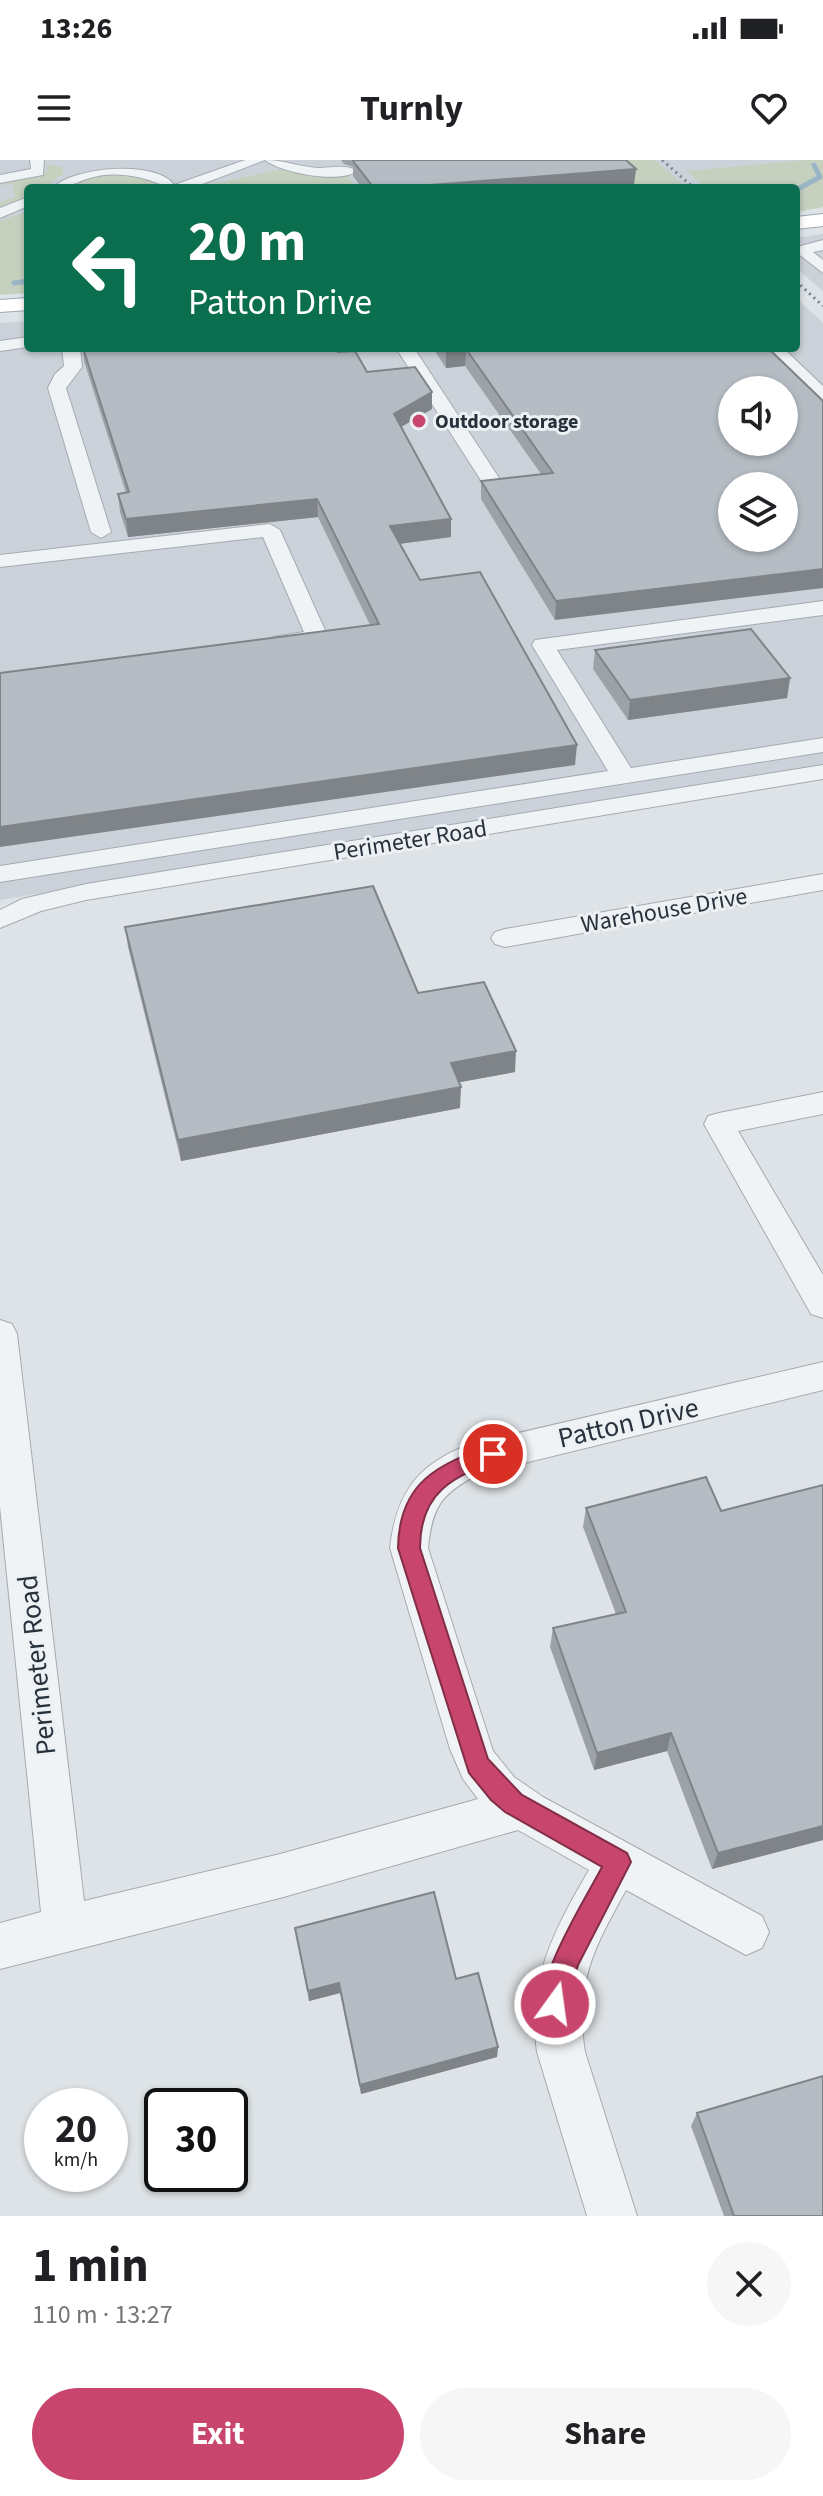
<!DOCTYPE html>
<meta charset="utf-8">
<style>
body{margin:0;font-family:"Source Sans 3",sans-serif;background:#f6f6f6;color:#202124;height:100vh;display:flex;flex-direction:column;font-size:30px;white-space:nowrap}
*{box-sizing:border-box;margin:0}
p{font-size:26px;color:#757577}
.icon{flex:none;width:44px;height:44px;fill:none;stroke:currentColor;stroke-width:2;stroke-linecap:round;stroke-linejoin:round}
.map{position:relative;height:2056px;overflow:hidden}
.sheet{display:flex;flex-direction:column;background:#fff;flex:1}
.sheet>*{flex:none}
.top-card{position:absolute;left:24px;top:24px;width:776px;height:168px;border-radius:8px;box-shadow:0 2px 6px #0004;background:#0b6e4f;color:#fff;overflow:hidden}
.buttons{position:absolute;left:718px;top:216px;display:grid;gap:16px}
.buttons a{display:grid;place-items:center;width:80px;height:80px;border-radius:50%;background:#fff;box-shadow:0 2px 6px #0004;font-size:40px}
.speed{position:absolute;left:24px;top:1928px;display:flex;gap:16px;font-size:40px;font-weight:700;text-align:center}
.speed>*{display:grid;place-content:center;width:104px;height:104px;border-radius:50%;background:#fff;box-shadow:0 2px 6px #0004;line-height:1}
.speed small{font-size:20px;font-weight:400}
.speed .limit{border:4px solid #111;border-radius:12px;background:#fff;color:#111}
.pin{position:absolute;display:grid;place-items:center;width:68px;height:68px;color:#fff;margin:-34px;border:4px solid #fff;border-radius:50%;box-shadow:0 2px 8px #0007}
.me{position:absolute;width:88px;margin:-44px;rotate:14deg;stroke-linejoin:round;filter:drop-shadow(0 0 6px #0008)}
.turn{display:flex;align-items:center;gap:28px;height:168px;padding:0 32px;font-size:36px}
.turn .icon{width:104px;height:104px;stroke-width:2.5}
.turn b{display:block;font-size:56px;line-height:68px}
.round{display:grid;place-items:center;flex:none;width:84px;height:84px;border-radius:42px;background:#f6f6f6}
.headline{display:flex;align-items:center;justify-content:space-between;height:136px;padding:0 32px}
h1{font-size:48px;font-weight:700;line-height:60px}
.cta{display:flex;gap:16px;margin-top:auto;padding:16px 32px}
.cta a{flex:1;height:92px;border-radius:48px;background:#c8466d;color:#fff;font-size:32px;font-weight:700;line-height:92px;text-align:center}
.cta a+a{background:#f6f6f6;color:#202124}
.status{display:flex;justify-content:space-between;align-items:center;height:56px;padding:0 40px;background:#fff;direction:ltr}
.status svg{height:22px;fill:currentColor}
header{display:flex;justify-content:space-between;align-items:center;height:104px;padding:0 32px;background:#fff;font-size:36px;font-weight:700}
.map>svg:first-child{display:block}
.built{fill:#ccd2d9;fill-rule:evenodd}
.green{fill:#c6d0bf}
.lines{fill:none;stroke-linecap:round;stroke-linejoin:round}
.stream{stroke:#9ab6c6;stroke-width:5}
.minor-casing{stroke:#a4aab1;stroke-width:2}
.major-casing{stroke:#9da9b2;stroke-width:2}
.minor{fill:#f0f3f5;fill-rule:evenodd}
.major{fill:#fff;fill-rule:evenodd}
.rail{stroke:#788490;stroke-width:3;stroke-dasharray:2 4;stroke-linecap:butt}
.wall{fill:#9ca2a8}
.shaded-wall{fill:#7f8488}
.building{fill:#b5bcc3;stroke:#7f8488;stroke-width:2;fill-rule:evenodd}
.route{fill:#c8466d;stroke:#822e47;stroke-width:2}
.poi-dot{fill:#c8466d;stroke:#edf1f4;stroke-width:3}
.labels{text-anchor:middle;stroke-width:6;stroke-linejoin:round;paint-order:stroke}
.far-poi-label{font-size:20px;font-weight:bold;fill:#28323d;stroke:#edf1f4;text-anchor:start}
.street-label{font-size:24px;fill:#28323d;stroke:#edf1f4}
.near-street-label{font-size:28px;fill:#28323d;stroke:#edf1f4}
</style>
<div class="status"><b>13:26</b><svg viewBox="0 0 49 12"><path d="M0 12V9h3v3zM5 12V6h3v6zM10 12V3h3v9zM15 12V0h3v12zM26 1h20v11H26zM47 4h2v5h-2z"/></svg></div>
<header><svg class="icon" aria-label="menu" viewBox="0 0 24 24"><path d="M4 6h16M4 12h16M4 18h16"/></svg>Turnly<svg class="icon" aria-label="heart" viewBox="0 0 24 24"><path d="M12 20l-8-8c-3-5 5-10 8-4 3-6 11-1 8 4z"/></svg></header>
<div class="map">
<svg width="823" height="2056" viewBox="0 0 823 2056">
<rect width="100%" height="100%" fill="#dee3e7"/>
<path class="built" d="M0,0H823V47L796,52V28H28V131L0,133Z
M823,74V131L796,108V78Z
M796,138L823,163V606L0,740V163L28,161V188H796ZM732,230H784V282H732ZM732,326H784V378H732Z"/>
<path class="green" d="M609,0H655L687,28H581L633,23Z
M804,0H823V47L796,52V28H706L686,11Z
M47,4L62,7L64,13L43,28H28V36L0,48V42L15,37L12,24L0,25V22L24,19L47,11Z
M282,9L347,15L357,28H233L229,23L215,24L217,28H205L212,24Z
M115,14L153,20L158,28H70L87,18Z
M28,51V133L0,135V61Z"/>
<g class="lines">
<path class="stream" d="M796,30L820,17L814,5
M14,123L28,121"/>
<g class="minor-casing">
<path id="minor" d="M30,0H44L43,15L0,23V15L31,9Z
M245,0H265L192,28H161L160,24C138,15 112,11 90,18C76,22 68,28 53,28C73,6 158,0 174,25Z
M265,0C284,0 300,7 318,8C331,8 347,4 357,11C340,24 281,13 265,0Z
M28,37V46L0,58V48Z
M823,80V90L813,92L823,100V113L796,92L797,87Z
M28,177V187L0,191V181Z
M62,188H80L82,207L66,228L111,372L101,378L91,372L48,228L55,214L64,206Z
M396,188H414L501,321L498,325H484Z
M764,188H783L823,226V241L817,240Z
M270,364L280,370L328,477L325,482L281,489L270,482L273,477L304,472L263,377L0,407V395Z
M823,441V455L557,490L631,608L823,578V592L0,722V706L608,611L532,485L535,480Z
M823,605V619L86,740L41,751L0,768V750L22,739L86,724Z
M823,714V730L505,787L495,784L491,778L495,772L505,769Z
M823,932V954L738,971L823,1115V1158L811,1154L704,964L708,956L719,953Z
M0,1160L12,1164L17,1174L84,1741L280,1694L478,1639L463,1619L450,1589L390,1388C396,1333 418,1303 471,1284L823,1202V1230L479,1314C442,1333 432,1346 428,1388L493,1591L514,1617L543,1637L762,1756L769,1772L762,1788L746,1795L626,1730C594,1788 574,1824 585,1892L637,2056H587L537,1892C527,1820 554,1770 589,1710L518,1670L280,1738L0,1809V1763L41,1752L0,1346Z"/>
</g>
<g class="major-casing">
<path id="major" d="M823,54V66L796,69V57Z
M28,138V150L0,152V140Z"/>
</g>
<use href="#minor" class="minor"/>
<use href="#major" class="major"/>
<path class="rail" d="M662,0L694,28
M796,121L823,146"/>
</g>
<path class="wall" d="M341,0H626L636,9L634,24L579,28H362L353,16V7L344,4Z
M83,188L338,192L367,212L432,232V249L401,267L451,359V377L399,384L420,420L575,605L370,465L318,357L128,377L120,352L118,334L126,333L84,201Z
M433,188H768L555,460L481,339V321L541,314L465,206L446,208Z
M595,490L790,518L787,538L628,560L593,509Z
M125,767L418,833L515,912L459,922L460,948L181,1001L128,787Z
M823,1325V1680L712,1709L667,1591L594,1610L550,1487L553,1468L616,1454L583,1367L586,1348L721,1351Z
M297,1778L456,1819L498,1887L497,1897L361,1934L340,1833L309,1841Z
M697,1953L823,2056H724L691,1966Z"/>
<path class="shaded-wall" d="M636,9L634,24L579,28H392Z
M466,189L465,206L446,208V191Z
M432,232V249L394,271V254Z
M317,339L318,357L128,377L126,359Z
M451,359V377L390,385V366Z
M823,409V428L555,460L556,441Z
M790,518L787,538L628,560L630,540Z
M577,585L575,605L0,687V667Z
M516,891L515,912L450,924L451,903Z
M461,927L460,948L181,1001L178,980Z
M671,1573L667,1591L594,1610L597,1593Z
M823,1666V1680L712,1709L718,1693Z
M339,1823L340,1833L309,1841L308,1831Z
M498,1887L497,1897L361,1934L360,1925Z"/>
<path class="building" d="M354,0H626L636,9L392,28H374L353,1Z
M83,188H337L338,192L355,191L367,212L415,207L432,232L394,254L451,359L390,366L420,420L480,412L577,585L0,667V513L379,464L317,339L126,359L118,334L129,332Z
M444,188H768L823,241V409L556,441L481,321L553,313L466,189L446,191ZM732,230H784V282H732ZM732,326H784V378H732Z
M751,469L790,518L630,540L595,490Z
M373,726L418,833L484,822L516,891L451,903L461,927L178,980L125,767Z
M706,1317L721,1351L823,1325V1666L718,1693L671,1573L597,1593L553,1468L626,1452L586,1348Z
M434,1732L456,1819L478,1813L498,1887L360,1925L339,1823L308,1831L295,1768Z
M823,1916V2056H734L697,1953Z"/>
<path class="route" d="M493,1285L500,1288L503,1294L500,1300C453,1316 420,1332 420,1388L488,1599L522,1635L627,1693L631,1702L578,1805L564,1854L555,1857L545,1854C532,1822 586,1738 602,1707L505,1652L491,1640L469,1613L398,1388C399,1322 438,1304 493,1285Z"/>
<circle class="poi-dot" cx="419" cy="261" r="8"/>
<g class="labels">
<g class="far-poi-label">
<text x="435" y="268">Outdoor storage</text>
</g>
<g class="street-label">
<text transform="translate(410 680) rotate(-9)" y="8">Perimeter Road</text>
<text transform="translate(664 750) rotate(-10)" y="8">Warehouse Drive</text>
</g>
<g class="near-street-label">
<text transform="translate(628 1262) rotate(-13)" y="10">Patton Drive</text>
<text transform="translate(36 1505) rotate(-96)" y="10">Perimeter Road</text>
</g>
</g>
</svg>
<div class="buttons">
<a><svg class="icon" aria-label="sound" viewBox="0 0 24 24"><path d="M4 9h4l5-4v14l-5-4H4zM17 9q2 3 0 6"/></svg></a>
<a><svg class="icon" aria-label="layers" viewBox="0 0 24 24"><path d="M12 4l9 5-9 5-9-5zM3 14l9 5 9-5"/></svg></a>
</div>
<div class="speed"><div>20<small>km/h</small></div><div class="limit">30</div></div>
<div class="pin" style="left:493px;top:1294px;background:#d93025"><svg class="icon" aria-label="arrive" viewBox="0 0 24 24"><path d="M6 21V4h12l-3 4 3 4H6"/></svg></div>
<svg class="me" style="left:555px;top:1844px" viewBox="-20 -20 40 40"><circle r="17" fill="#c8466d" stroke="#fff" stroke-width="3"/><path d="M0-11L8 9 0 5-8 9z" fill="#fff"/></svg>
<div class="top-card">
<div class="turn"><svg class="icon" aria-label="left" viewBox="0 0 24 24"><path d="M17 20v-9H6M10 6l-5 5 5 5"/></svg><div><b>20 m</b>Patton Drive</div></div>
</div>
</div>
<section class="sheet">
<div class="headline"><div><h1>1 min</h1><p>110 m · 13:27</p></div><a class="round"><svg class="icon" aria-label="close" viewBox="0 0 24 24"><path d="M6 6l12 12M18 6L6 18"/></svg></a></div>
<div class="cta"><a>Exit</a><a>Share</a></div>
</section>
